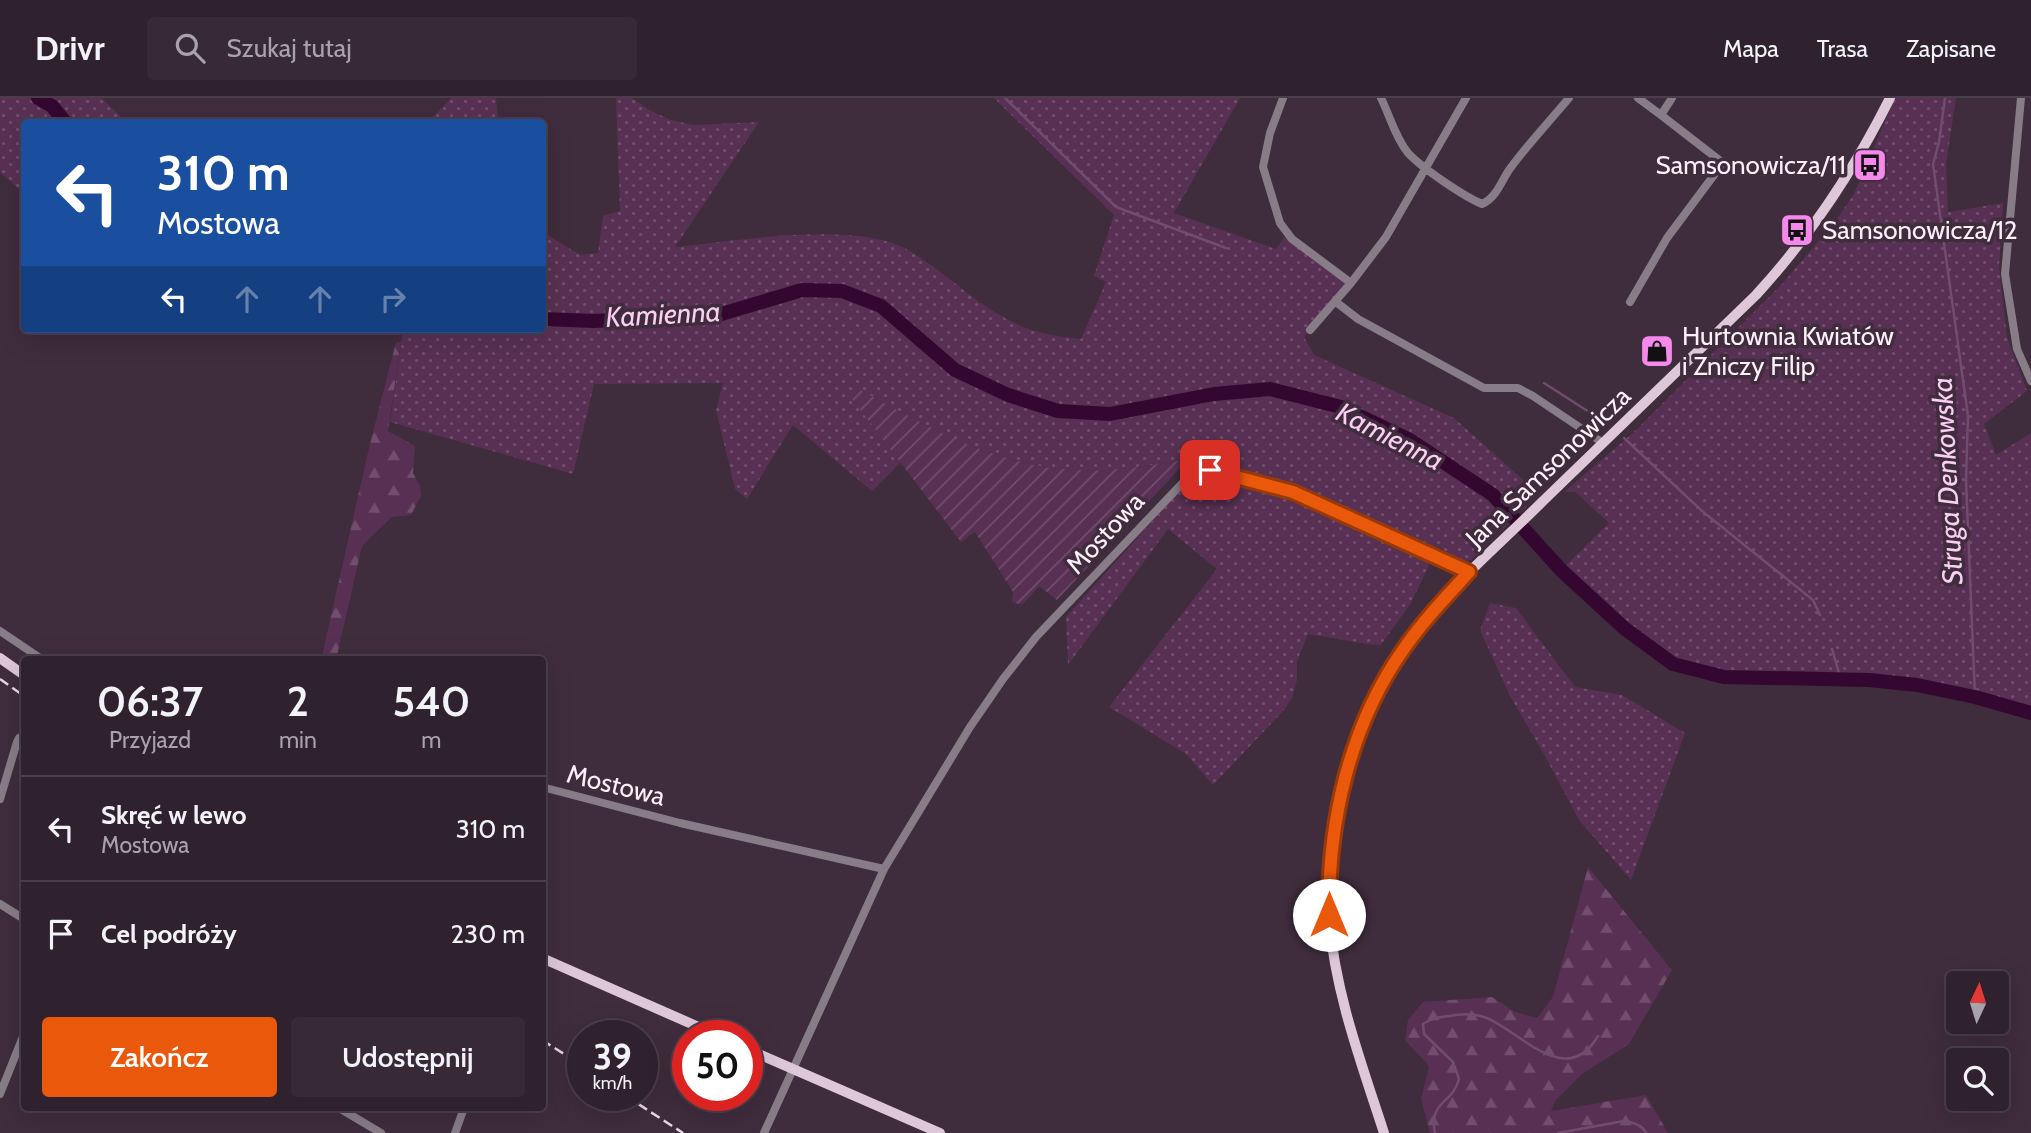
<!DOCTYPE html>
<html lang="pl">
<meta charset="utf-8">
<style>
body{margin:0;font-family:Cabin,sans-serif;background:#372936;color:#f1f3f6;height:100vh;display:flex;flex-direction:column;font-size:26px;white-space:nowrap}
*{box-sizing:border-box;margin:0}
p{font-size:23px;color:#a7a3aa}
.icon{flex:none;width:38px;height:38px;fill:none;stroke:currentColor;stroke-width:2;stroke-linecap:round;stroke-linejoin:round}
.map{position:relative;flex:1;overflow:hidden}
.drawer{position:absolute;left:21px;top:558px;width:525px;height:455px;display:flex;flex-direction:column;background:#2f212e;border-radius:7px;box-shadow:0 7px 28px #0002,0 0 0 2px #4a3e4a}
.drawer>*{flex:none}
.hud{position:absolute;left:21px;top:21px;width:525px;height:214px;border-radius:7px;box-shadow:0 7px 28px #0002,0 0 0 2px #4a3e4a;background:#1a4fa0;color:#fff;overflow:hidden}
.needle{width:46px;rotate:4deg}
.controls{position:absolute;left:1946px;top:873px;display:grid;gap:14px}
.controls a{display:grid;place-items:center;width:63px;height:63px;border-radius:7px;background:#2f212e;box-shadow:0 7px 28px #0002,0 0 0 2px #4a3e4a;font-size:35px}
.speed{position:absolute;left:567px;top:922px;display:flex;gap:14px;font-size:35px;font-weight:700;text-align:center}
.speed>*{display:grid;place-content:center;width:91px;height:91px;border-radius:50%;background:#2f212e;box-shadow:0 7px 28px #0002,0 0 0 2px #4a3e4a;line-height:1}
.speed small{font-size:18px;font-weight:400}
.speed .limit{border:10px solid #d22;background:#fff;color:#111}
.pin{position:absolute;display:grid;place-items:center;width:60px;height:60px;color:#fff;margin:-30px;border-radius:14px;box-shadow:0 4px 10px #0006}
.me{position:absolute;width:77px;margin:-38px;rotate:0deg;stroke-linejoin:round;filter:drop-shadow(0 0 5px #0008)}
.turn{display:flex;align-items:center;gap:24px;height:147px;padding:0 21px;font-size:32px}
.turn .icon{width:91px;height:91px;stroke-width:2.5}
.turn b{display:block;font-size:49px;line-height:60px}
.lanes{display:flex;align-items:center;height:66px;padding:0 21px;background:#0003;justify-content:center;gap:35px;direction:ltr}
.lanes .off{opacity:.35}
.eta{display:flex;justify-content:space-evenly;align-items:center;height:119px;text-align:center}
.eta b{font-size:42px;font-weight:600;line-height:49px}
.cta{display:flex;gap:14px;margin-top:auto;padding:14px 21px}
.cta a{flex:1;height:80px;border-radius:7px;background:#ea580c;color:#fff;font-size:28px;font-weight:600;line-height:80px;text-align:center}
.cta a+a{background:#372936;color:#f1f3f6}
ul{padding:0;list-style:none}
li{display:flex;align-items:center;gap:21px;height:105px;padding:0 21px;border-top:2px solid #4a3e4a}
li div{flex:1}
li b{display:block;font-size:26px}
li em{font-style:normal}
header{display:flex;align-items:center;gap:42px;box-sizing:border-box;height:98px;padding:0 35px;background:#2f212e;border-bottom:2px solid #4a3e4a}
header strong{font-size:33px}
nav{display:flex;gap:38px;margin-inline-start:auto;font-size:24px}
.search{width:490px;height:63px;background:#372936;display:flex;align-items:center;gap:18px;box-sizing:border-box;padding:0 24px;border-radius:7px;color:#a7a3aa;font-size:26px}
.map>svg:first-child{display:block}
.grass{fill:url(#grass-dots)}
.forest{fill:url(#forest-firs)}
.garden{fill:url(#garden-furrows)}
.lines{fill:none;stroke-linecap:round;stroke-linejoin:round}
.stream{stroke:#704d6d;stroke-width:2.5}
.river{stroke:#340730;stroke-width:14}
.minor{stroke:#887d86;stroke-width:8}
.major{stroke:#ddc7d9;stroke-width:10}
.rail{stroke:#e5d8e3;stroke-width:2.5;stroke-dasharray:10 5;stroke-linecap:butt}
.route-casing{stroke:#983908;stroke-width:18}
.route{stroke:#ea580c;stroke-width:12}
.labels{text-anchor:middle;stroke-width:7;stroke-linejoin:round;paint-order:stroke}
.poi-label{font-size:26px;fill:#fceffa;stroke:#3f2c3d;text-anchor:start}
.street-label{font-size:26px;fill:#fceffa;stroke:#3f2c3d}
.water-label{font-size:28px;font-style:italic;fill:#fbcef4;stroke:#3f2c3d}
</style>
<header>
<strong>Drivr</strong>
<div class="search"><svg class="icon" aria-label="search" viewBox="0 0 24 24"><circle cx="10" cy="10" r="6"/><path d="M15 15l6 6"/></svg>Szukaj tutaj</div>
<nav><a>Mapa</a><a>Trasa</a><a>Zapisane</a></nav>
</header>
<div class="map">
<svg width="2031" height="1035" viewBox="0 0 2031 1035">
<defs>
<pattern id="grass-dots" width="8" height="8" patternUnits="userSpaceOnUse" patternTransform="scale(1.75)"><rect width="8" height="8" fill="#583053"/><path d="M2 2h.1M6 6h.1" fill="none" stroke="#714e6d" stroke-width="1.8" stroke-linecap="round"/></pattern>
<pattern id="forest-firs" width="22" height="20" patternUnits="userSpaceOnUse" patternTransform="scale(1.75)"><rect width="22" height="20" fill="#583053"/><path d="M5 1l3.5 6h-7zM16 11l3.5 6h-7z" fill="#714e6d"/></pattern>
<pattern id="garden-furrows" width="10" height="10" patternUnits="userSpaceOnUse" patternTransform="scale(1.75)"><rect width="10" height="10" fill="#583053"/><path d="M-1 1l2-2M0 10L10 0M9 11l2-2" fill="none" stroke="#714e6d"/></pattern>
</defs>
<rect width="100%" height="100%" fill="#3f2c3d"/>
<path class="grass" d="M0,0H101L127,24H24V96L0,74Z
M451,0H496L498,24H428Z
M616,0H632L649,12L671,22L693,27L759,24L675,149C735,143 855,122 908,152C951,177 989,221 1039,234C1052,238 1067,239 1081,241L1106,184L1094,178L1114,117L994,0H1240L1174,115L1276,151L1287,135L1351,185L1304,239L1314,257L1454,320L1530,388L1517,400L1526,409L1501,433L1497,429L1482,431L1489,444L1471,462L1464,463L1440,450L1418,445L1369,424L1349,409L1335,408L1286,386L1200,362L1191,368H1185L1178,363C1145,368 1109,374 1076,372C997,369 927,328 860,292L852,301L901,364L872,393L793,327L747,401L735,391L716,312L723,285L594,286L573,376L390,324L403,231H542L543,134L580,157L598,155L603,118L620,113Z
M1895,0H1956L1946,66L1948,114L2003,105L1999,170L2007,239L2027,293L1984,326L1996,357L2031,335V615L1975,599L1917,587L1869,582L1724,579L1673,566L1624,530L1561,472L1609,425L1575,394H1564L1634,334L1783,185L1834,125L1854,96Z
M1215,377L1305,406L1422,458L1429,467L1411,505L1380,548L1308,536L1297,563V582L1292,600L1284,612L1213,687L1186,656L1109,609L1217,471L1168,431L1068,567L1066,519L1183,389L1195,382Z
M1490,505L1516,510L1575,589L1622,597L1685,635L1631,782L1579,722L1545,658L1510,598L1480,532Z"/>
<path class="forest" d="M396,244H401L388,333L415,348L413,375L420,388L421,398L411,417L392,419L362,448L336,562H321L369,350Z
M1588,769L1672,872L1629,946L1582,976L1555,1003L1551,1013L1646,997L1668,1035H1430L1421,1001L1429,968L1405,942L1408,922L1423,904L1492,899L1515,914L1537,920L1553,899Z"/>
<path class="garden" d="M860,292C927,328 997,369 1076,372C1110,374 1145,368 1178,363L1182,368L1057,502L1039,488L1022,507L1012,504L1013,494L975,434L961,444L852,301Z"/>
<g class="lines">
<path class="stream" d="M1005,0L1116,109L1226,150
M1945,0L1939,44L1933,66L1968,318L1966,382L1975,599
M1544,285L1603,323
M1624,340L1702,413L1813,502L1820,517
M1832,551L1841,582
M1435,1035C1428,1003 1453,1006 1459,981L1453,964L1424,936L1423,926C1432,920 1439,919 1449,918C1462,916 1474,915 1487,920C1523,936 1567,991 1598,938
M1558,1035L1624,1023C1633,1024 1642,1027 1646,1035"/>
<path class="river" d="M38,0L52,8L65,24
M542,221L594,223L718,217L802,192L842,193L881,208L955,272L1008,297L1058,313L1110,316L1214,296L1270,291L1341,309L1410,342L1493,397L1561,472L1624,530L1673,566L1724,579L1869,582L1917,587L1975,599L2031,615"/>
<path class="minor" d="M1283,0L1270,35L1263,69L1280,125L1292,141L1351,185
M1381,0C1390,18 1395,39 1408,55C1422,70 1463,98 1482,106C1496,100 1501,84 1509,72C1527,47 1549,24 1569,0
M1638,0L1661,17
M2021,0L2005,176L2017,251L2031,283
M1336,204L1358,221L1484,290H1518L1533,298L1603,345
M1630,204L1667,140L1723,65L1661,17L1672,0
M1310,232L1351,185L1386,139L1466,0
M0,533L43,562
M542,689L680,725L884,771
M0,701L17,644L19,640L24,638
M0,806L24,821
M0,996L24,936
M339,1010L381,1035
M455,1035L464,1010
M764,1035L884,771L970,629L1003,581L1036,539L1192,375L1199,372H1210L1293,394L1469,474"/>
<path class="major" d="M0,560L24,577
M542,860L719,938
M747,951L940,1035
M1384,1035C1361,964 1335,895 1329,820C1322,728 1351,630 1402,553C1440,496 1495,451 1543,403C1614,334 1685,265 1756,197C1811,137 1854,72 1890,0"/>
<path class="rail" d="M0,581L24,598
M542,942L583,968
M626,998L683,1035"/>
</g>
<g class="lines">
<g class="route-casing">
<path id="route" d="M1210,372L1293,394L1469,474C1446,499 1422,524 1403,552C1349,629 1328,725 1329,817"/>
</g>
<use href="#route" class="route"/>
</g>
<defs>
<g id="bus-square" transform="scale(1.75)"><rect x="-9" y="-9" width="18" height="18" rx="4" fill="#f788eb" stroke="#3f2c3d"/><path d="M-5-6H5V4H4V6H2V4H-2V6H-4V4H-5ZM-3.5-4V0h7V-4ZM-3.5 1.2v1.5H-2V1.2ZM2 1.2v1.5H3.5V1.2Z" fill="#111"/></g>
<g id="shop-square" transform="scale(1.75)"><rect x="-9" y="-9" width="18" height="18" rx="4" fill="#f788eb" stroke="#3f2c3d"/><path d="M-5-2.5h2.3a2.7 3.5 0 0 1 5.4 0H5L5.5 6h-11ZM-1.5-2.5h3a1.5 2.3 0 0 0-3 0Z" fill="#111"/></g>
</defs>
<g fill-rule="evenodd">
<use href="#bus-square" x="1870" y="67"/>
<use href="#bus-square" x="1797" y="132"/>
<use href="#shop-square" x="1657" y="253"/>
</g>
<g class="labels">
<g class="poi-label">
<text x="1846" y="76" text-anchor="end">Samsonowicza/11</text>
<text x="1822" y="141">Samsonowicza/12</text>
<text x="1682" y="247">Hurtownia Kwiatów<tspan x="1682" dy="30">i Zniczy Filip</tspan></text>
</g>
<g class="street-label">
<text transform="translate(1548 369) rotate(-44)" y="9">Jana Samsonowicza</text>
<text transform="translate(1105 435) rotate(-47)" y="9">Mostowa</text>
<text transform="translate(616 687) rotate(14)" y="9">Mostowa</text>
</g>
<g class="water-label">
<text transform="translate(663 216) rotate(-3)" y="10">Kamienna</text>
<text transform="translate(1390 338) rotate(27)" y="10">Kamienna</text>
<text transform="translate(1947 383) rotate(-93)" y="10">Struga Denkowska</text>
</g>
</g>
</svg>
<div class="controls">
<a><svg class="needle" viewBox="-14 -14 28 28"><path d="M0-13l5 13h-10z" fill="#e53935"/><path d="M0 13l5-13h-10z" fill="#a7a3aa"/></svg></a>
<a><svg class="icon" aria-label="search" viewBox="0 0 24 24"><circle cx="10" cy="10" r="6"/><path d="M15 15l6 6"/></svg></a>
</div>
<div class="speed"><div>39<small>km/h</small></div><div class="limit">50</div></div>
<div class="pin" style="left:1210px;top:372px;background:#d93025"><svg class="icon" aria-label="arrive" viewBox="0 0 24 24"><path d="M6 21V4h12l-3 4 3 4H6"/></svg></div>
<svg class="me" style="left:1329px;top:817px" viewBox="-20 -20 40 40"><circle r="19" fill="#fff"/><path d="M0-13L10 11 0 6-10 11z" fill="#ea580c"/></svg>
<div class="hud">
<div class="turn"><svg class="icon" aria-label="left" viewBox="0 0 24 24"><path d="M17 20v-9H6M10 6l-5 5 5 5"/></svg><div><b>310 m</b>Mostowa</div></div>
<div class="lanes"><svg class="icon" aria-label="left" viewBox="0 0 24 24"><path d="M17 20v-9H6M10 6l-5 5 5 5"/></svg><svg class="icon off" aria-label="ahead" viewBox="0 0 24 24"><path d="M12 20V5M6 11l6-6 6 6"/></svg><svg class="icon off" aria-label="ahead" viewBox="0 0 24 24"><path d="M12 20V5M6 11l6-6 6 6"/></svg><svg class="icon off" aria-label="right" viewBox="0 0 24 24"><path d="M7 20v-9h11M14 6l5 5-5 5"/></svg></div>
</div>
<section class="drawer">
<div class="eta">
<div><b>06:37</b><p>Przyjazd</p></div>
<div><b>2</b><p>min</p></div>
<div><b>540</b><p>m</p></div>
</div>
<ul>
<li><svg class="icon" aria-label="left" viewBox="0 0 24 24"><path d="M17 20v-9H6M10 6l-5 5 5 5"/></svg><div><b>Skręć w lewo</b><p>Mostowa</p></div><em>310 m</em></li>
<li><svg class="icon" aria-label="arrive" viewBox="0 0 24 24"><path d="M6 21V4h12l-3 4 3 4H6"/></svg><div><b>Cel podróży</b></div><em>230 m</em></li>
</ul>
<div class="cta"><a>Zakończ</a><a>Udostępnij</a></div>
</section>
</div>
